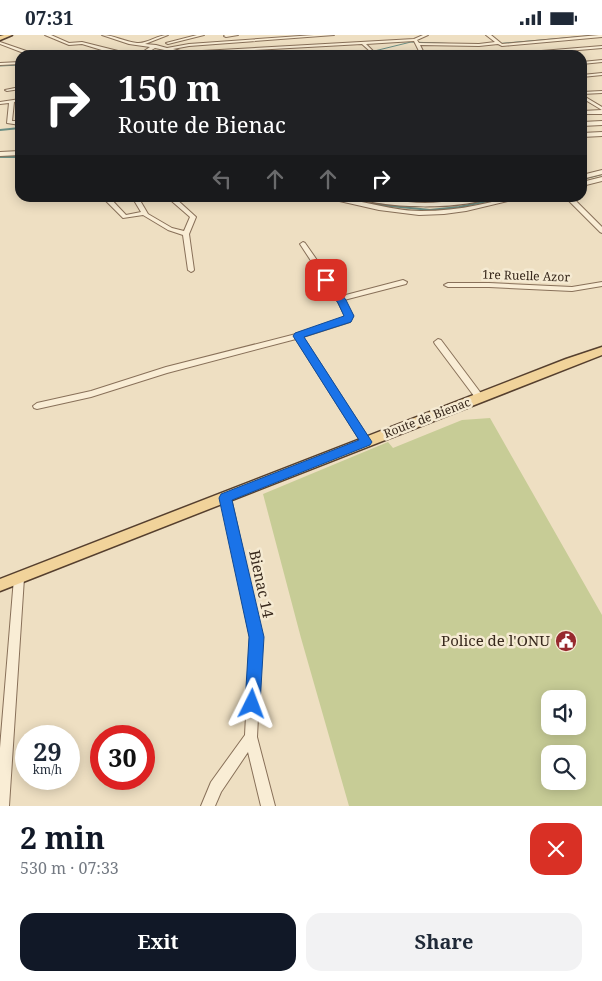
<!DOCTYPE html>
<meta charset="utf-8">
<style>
body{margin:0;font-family:"Noto Serif",serif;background:#f2f2f3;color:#1f2937;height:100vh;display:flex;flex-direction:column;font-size:19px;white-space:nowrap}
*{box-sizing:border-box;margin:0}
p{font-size:16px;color:#747a83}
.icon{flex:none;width:28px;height:28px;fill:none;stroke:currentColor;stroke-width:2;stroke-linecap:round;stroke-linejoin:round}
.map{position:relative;height:771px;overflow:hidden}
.drawer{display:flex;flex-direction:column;background:#fff;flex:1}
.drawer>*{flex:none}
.top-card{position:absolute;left:15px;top:15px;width:572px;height:152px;border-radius:15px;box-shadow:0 2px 12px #0003;background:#202124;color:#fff;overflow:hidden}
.buttons{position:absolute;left:541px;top:655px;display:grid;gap:10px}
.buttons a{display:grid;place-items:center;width:45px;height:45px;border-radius:10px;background:#fff;box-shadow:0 2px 12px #0003;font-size:25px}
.speed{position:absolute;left:15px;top:690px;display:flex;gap:10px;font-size:25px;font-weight:700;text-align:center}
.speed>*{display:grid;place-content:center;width:65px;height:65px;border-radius:50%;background:#fff;box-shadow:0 2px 12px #0003;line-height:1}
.speed small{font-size:12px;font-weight:400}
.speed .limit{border:8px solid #d22;background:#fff;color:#111}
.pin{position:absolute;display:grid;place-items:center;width:42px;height:42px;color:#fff;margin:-21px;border-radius:10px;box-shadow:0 2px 8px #0006}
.me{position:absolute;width:55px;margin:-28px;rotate:3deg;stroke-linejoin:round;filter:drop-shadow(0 0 4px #0008)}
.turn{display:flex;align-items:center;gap:18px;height:105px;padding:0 20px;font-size:22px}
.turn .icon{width:65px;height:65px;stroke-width:2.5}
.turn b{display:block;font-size:35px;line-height:42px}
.lanes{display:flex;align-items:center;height:48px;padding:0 20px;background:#0003;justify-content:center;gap:25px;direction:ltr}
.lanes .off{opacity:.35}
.round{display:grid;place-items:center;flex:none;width:52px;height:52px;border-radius:15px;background:#f2f2f3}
.overview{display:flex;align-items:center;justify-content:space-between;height:85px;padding:0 20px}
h1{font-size:30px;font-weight:700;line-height:38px;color:#111827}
.cta{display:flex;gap:10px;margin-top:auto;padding:10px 20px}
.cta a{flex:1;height:58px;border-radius:15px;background:#111827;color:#fff;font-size:20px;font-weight:700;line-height:58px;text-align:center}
.cta a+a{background:#f2f2f3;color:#1f2937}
.status{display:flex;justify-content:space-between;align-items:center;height:35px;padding:0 25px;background:#fff;direction:ltr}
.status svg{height:14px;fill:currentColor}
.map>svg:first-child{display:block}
.green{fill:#c7cc96;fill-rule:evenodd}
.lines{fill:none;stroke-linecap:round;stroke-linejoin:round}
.stream-far1{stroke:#6b8f85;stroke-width:1}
.stream{stroke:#6b8f85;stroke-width:2}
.minor-casing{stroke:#887059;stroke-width:2}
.major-casing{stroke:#553f2e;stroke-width:3}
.minor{fill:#f9edd5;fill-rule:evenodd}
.major{fill:#f1d39a;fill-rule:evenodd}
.route{fill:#1a73e8;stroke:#114b97}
.labels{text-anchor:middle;stroke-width:5;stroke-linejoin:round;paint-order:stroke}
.street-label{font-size:12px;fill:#38291d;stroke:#f5ead2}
.near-street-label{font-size:15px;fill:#38291d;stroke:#f5ead2}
.near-poi-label{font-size:15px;fill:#38291d;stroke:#f5ead2;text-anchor:end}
</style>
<div class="status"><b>07:31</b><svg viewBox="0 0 49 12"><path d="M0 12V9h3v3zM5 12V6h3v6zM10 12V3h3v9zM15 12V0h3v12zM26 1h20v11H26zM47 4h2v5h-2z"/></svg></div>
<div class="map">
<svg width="602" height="771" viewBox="0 0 602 771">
<rect width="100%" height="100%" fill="#eedfc2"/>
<path class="green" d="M490,383L602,580V771H349L301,603L263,459L388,407L393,413L462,385ZM550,664H578V691H550ZM550,719H578V746H550Z"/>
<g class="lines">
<path class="stream-far1" d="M494,9L588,1
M358,20L411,7L461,9
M0,31L20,30"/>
<path class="stream" d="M0,95L20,93
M0,122H20
M582,144L602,139
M338,162L349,165
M371,169L430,175L459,172L508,162"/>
<g class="minor-casing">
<path id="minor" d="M45,0H51L69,8L82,7L122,17L120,18L105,16L82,9L69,10Z
M102,0C114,0 125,7 137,8C147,9 157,0 168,0L145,9L156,10L167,13L189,9L314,0H334L189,11L173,14L184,17L414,4L423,0H428L417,5L419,8L479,9L495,7L486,0H491L502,9L599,0H602V2L502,11L498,9L479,11L420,10L425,20H421L414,6L366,9L374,17L372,18L362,9L184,19L155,13L143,20H138L150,12L129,9Z
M197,0H204L168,9L166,8Z
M225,0H238L226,2L224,1Z
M0,7L35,19V20H29L0,9Z
M602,11V13L521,20H503L505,19Z
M602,25V27L582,29V27Z
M20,27V29L0,30V28Z
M602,38V40L582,42V40Z
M20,52V54L7,56L5,55Z
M602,56V58L582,59V57Z
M582,60L602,72V79H582V76L602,75L582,63Z
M20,64V66L14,67L12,86H20V90L7,88L9,68L0,69V67Z
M602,86V90L582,91V87Z
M602,97V101L582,102V98Z
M20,116V120L0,121V117Z
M602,135V139L582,144V140Z
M602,142V146L582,151V147Z
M102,162H109L126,180L141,177L132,162H138L148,179L172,193L184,196L190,182L167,162H174L196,182L189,199L194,235L193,236L191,237L188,235L183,200L168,195L143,180L123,183Z
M322,162C356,162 387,176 421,176C440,176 459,174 478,170C494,167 508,162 524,162L466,176L444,179L419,180L379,175Z
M356,162C380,162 402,168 425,168C447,168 469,162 491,162C463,175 384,174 356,162Z
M565,162H572L602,192V198L600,197Z
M303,207L305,208L342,261L403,245L407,247L406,249L344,265L353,281L350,287L303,302L369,404L371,407L369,410H363L296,304L167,338L91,362L37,374L34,373L33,371L37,368L91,356L166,332L296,299L344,283L345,281L338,267L300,209Z
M602,247V251L572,256L489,252H448L444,250L448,248H489L572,252Z
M438,304L441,305L483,361L484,363L483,365H477L435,309L434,307Z
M226,459L229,460L231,463L262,602L257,702L275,771H261L248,717L221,757L215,771H201L211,747L245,700L250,602L221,463L223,460Z
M19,538L23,539L24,543L9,771H0V713L14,543L15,539Z"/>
</g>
<g class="major-casing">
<path id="major" d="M4,0H12L0,5V1Z
M602,312V320L0,556V544L566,324Z"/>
</g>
<use href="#minor" class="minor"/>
<use href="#major" class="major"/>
</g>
<path class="route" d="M323,243H329L346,265L354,281L351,287L304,302L372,407L370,410L232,465L264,602L260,669L258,674L252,677L247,674L245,669L249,602L219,463L221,459L359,405L293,301L295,298L344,281L338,268L322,245Z"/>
<defs>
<g id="civic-disc" transform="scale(1.125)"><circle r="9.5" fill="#97292e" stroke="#f5ead2"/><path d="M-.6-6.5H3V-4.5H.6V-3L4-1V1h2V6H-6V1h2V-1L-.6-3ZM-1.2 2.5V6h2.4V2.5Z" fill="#fff"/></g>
</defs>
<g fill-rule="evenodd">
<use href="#civic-disc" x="566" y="606"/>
</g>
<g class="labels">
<g class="street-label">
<text transform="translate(526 241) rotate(2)" y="4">1re Ruelle Azor</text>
<text transform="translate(427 383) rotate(-21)" y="4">Route de Bienac</text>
</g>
<g class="near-street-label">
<text transform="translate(261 549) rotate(78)" y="5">Bienac 14</text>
</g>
<g class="near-poi-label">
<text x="550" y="611">Police de l'ONU</text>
</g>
</g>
</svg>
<div class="buttons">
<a><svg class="icon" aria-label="sound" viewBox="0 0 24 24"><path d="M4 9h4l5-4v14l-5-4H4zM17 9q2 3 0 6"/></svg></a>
<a><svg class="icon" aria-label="search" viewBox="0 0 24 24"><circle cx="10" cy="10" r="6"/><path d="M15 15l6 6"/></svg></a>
</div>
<div class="speed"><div>29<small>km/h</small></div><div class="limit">30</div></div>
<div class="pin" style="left:326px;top:245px;background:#d93025"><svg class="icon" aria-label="arrive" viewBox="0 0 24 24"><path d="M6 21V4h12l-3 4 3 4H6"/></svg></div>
<svg class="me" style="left:252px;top:669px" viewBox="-20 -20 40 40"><path d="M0-17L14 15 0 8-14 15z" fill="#1a73e8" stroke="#fff" stroke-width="4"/></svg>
<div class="top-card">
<div class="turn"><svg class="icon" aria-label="right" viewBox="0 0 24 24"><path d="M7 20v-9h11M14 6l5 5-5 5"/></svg><div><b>150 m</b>Route de Bienac</div></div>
<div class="lanes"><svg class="icon off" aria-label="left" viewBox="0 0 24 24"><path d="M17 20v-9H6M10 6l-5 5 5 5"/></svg><svg class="icon off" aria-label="ahead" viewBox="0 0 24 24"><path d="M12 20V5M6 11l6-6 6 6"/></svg><svg class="icon off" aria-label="ahead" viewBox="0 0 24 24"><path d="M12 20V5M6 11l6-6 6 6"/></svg><svg class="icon" aria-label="right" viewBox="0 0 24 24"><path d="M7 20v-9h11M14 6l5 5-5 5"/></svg></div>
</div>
</div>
<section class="drawer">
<div class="overview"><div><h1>2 min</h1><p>530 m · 07:33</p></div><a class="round" style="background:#d93025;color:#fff"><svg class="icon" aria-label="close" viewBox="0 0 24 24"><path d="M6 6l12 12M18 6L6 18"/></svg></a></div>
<div class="cta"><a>Exit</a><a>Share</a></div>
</section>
